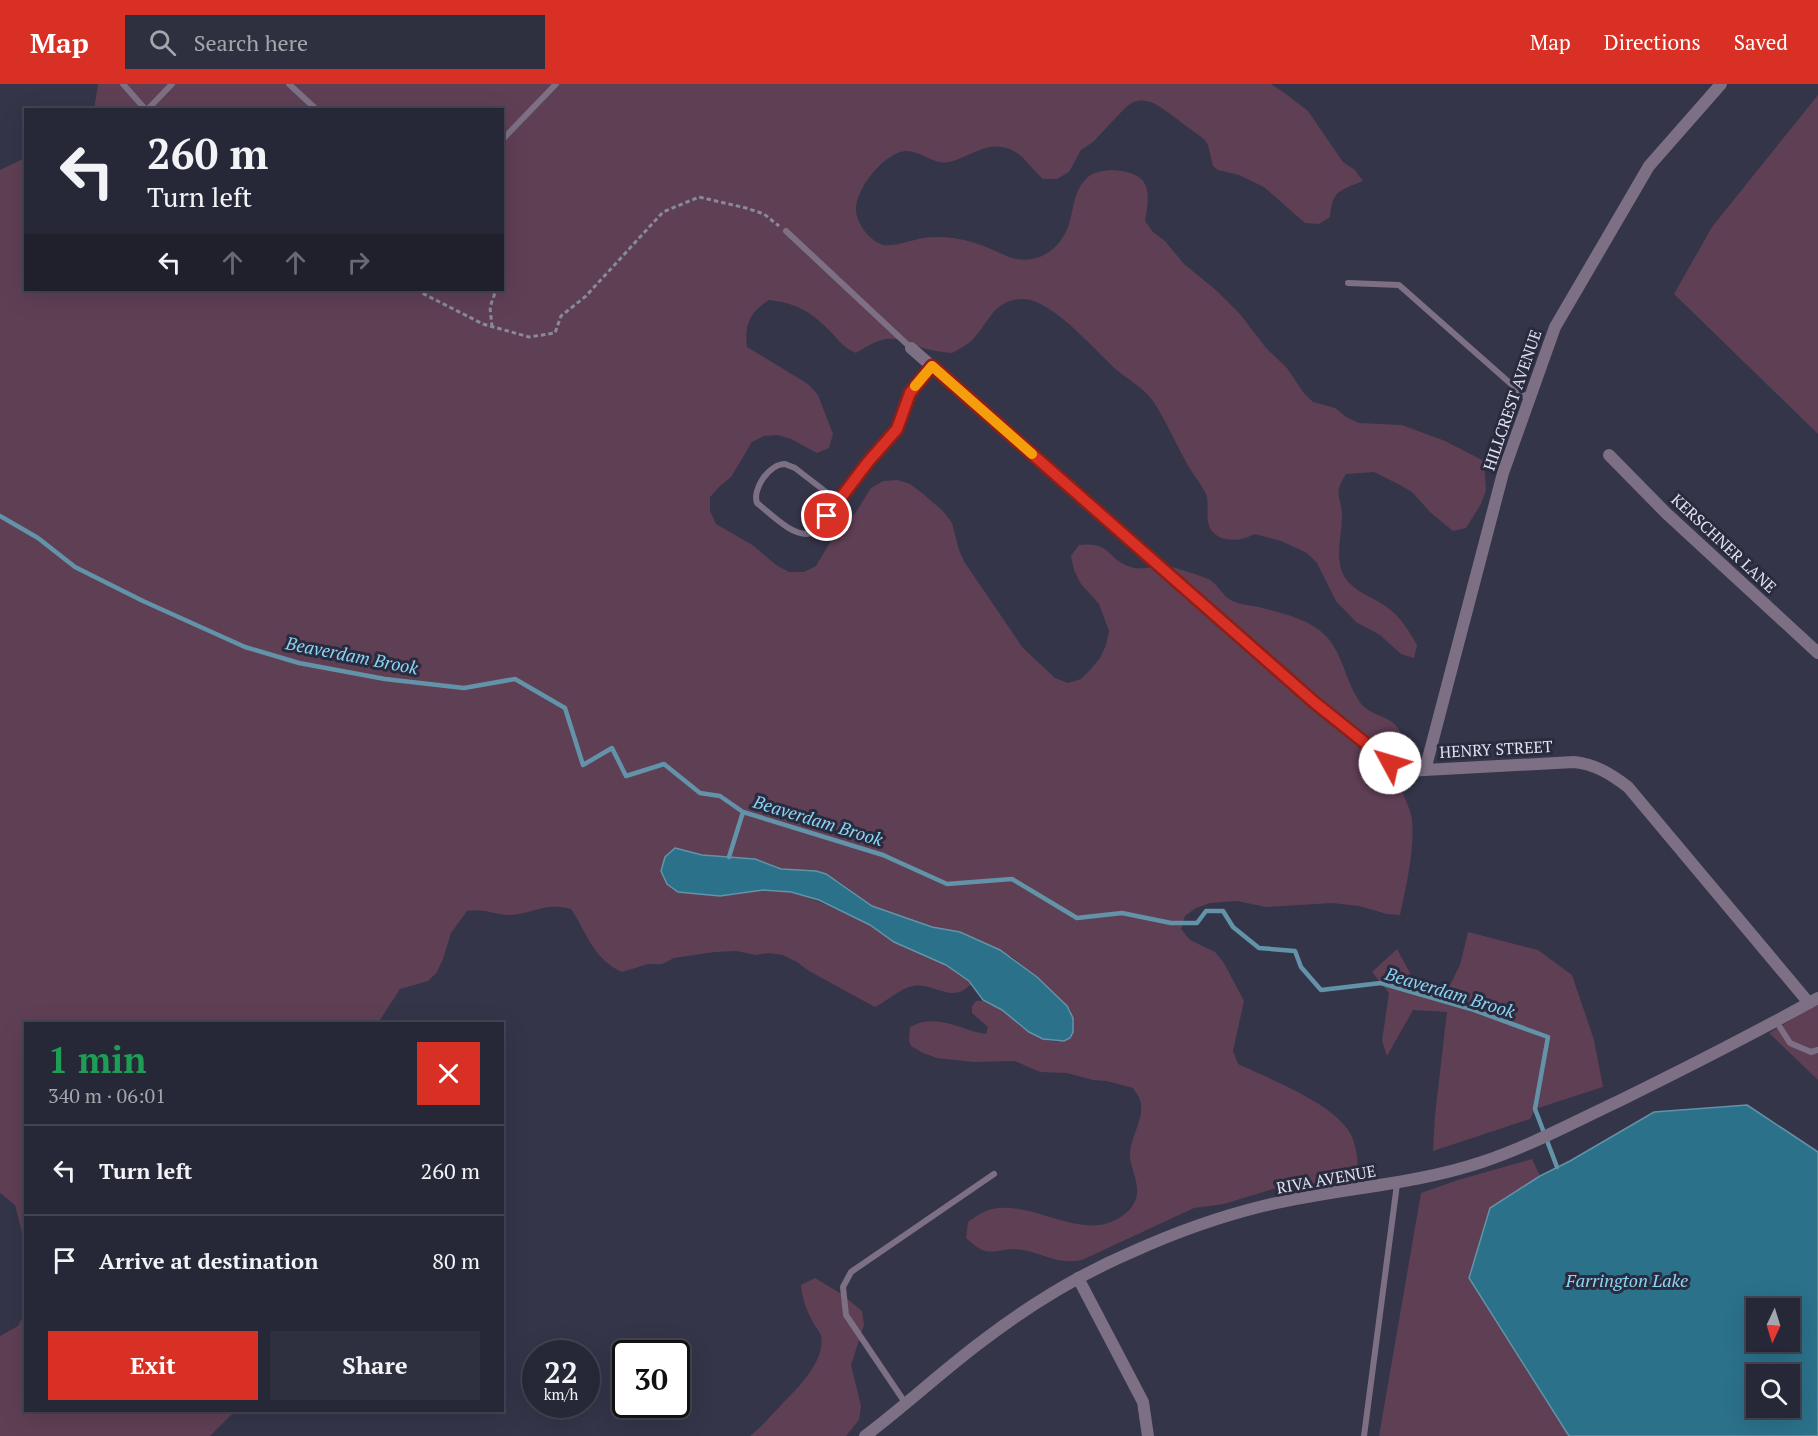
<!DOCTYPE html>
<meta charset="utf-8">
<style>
body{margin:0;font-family:"PT Serif",serif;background:#2f303f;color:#f1f3f6;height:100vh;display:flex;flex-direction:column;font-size:22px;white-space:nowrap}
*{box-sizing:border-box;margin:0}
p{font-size:20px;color:#a4a6ad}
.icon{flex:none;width:33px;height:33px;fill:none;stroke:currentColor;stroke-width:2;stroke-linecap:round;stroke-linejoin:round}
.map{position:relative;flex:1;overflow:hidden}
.panel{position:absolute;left:24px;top:938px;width:480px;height:390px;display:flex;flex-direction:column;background:#272837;border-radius:0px;box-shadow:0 6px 24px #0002,0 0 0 2px #434452}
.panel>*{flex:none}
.banner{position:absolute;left:24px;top:24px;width:480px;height:183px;border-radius:0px;box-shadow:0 6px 24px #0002,0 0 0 2px #434452;background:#272837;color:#f1f3f6;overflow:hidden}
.needle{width:39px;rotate:184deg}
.controls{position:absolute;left:1746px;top:1214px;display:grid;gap:12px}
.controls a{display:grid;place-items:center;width:54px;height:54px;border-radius:0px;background:#272837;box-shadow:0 6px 24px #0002,0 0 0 2px #434452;font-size:30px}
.speed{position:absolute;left:522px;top:1256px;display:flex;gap:12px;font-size:30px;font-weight:700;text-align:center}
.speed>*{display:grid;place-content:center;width:78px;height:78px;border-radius:50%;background:#272837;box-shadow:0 6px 24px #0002,0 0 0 2px #434452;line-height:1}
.speed small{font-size:15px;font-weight:400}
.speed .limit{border:3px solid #111;border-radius:9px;background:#fff;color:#111}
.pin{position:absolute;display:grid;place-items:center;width:51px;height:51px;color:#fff;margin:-26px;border:3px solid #fff;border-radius:50%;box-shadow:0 2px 6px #0007}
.me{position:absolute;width:66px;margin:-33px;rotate:309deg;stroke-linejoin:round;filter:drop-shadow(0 0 4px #0008)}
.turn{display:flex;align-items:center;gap:21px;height:126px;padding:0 24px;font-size:27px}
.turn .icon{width:78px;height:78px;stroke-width:2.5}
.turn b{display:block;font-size:42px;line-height:51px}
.lanes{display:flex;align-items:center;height:57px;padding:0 24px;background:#0003;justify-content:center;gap:30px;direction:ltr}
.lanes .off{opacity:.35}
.round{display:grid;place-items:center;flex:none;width:63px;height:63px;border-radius:0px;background:#2f303f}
.overview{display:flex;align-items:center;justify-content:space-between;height:102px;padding:0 24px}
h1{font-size:36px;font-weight:600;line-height:45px;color:#1e9e55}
.primary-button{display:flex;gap:12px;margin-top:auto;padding:12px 24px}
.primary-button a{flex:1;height:69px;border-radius:0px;background:#d93025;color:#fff;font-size:24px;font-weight:600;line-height:69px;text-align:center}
.primary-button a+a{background:#2f303f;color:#f1f3f6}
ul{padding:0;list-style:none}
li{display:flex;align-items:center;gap:18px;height:90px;padding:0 24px;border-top:2px solid #434452}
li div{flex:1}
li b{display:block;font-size:22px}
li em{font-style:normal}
header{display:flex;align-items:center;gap:36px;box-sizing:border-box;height:84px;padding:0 30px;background:#d93025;color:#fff}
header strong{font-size:28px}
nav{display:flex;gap:33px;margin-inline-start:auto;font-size:21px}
.search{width:420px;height:54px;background:#2f303f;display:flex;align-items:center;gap:15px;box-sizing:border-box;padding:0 21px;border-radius:0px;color:#a4a6ad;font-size:22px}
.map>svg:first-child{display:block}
.green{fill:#5f3f54}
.water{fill:#2b718a;stroke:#6293a8;stroke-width:1.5;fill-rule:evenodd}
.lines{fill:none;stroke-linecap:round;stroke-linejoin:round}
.stream{stroke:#6293a8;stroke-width:4.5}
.path{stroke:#888999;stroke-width:3;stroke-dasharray:4.5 3;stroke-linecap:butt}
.service{stroke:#7d7085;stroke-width:6}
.minor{stroke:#7d7085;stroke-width:12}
.tertiary{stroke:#7d7085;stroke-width:12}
.route-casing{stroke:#8d1f18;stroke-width:15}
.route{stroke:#d93025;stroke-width:10}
.slow{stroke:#f59e0b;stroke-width:10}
.labels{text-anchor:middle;stroke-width:6;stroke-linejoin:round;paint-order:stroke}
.street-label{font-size:16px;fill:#e1e2ef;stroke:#2a2b3f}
.water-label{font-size:18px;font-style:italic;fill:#89d6f5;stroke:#2a2b3f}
</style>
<header>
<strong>Map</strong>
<div class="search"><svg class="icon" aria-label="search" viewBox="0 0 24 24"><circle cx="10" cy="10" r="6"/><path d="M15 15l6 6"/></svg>Search here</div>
<nav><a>Map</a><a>Directions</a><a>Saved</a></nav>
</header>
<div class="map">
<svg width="1818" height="1352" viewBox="0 0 1818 1352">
<rect width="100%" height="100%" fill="#343549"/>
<path class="green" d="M98,0H1271L1286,10L1308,27L1343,78L1355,86L1363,97C1341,106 1332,106 1330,133L1319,140L1305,139L1264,103L1239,91L1218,86L1213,82L1208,61L1204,55C1195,48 1185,42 1177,35C1161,24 1145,7 1126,23L1093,58L1081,66L1069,88L1057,95H1043C1029,83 1021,65 1001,63C982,60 966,75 949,78C933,81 920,66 905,67C884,69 855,105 856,127C857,140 870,157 883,161C895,163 911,156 923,154C951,150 978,158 1002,170C1030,184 1057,171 1068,143C1074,126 1073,106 1088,93C1099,83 1133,84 1143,97C1151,107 1147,125 1145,137L1153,148L1165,157L1184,180L1217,207L1240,230L1266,264L1287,284L1303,308L1313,318L1335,324L1346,333L1359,339L1402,341L1445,357L1484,377L1486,406L1481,420L1466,444L1453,447L1430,428L1412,408L1400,401L1374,388L1346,390C1332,412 1342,412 1342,433C1342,448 1337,465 1340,480C1344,508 1375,511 1393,528C1403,537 1410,549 1417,561L1414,574L1401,570L1380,551L1356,538L1336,517L1317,479L1307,469L1281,457L1255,450C1243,456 1228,459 1216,451C1201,440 1212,421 1205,408C1201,400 1195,393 1190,385C1177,363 1167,338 1153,317C1144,304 1130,297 1118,287C1096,268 1051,213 1021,215C994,216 989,238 974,254C968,261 959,265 952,269C942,268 933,267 923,264C909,259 898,252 882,256C873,258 864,264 856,269C844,264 839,257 831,248C811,228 797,219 769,216C750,228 744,241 747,263L808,300L818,311L833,350L829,364L817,369L791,355L778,351L764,352L752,358L731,393L720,402L710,413V427L716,440L754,462L776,481L789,488H804L816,482L829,460L856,428L871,404L883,397L898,396L910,400L922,409L943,427L952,439L959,466L965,479L1023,564L1055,594L1068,599L1081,595L1091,585L1100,574L1106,561L1109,547L1099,520L1081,500L1074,486L1071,472L1079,461C1112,457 1107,476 1131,483C1143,487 1155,481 1167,482C1172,482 1205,493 1210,496C1217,500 1222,510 1229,515C1238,521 1250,521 1259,523C1277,528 1300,533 1315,543C1341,560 1342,586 1356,612C1367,634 1386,628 1398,644C1407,657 1399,682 1400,698C1401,711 1411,723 1412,736C1415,766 1406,802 1400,831L1387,830L1359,822L1332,819L1266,823L1237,817L1210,819L1196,824L1185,832L1181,845L1190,856L1215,868L1224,879L1244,917L1233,967L1238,980C1268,994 1333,1019 1350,1049C1357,1062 1359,1080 1357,1094L1276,1104L1224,1120L1194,1124L1082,1176C1052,1181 1041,1166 1013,1165C1005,1165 993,1169 985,1167C978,1165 972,1159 966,1154L968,1138C975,1133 983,1127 992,1125C1035,1116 1083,1160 1122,1132C1128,1128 1133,1123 1136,1115C1140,1100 1132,1088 1130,1074C1128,1054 1146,1036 1140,1016C1139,1012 1135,1008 1133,1004L1107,997L1093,996L1067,989L1040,988L1015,977L973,978L937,974L923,969L911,962L909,956L910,943C935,928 961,946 986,950L988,943L972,929V922L976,917C1007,912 1035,972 1070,954L1071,927L1037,893L1012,873L960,848L932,843L872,822L838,797L774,784L755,775L702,771L675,764L735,811C776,798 809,812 846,830C854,834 864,836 871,842C879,847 886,853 894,858C919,871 951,877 971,900C952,921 934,898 913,902C898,905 888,917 875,923L809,887L797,878L783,871L769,869L756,871L736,867L715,868L674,874L662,880H648L622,888C593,875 587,849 571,825C543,818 534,830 510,831C495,831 485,824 467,827L451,849L443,875L437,888L428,897L400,905L378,939H26L25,1160L15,1121L0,1109V86L25,74L26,206H502V26L94,25Z
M1818,11V350L1674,210L1712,143Z
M1468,848L1538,866L1572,891L1594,956L1603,1003L1535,1025L1530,1035L1433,1067L1435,1031L1447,928L1413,926L1387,972L1382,957L1389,909L1372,888L1397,865L1411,891L1444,913L1460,881Z
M1818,920V996L1769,949Z
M1532,1075L1540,1092L1490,1124L1470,1194L1569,1352H1379L1421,1109L1458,1096Z
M815,1194L840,1209L862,1227L864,1241L851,1281L861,1322L859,1336L846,1352H750C764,1341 771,1331 783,1319C798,1304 826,1276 821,1252C820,1248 816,1244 814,1240C807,1227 802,1215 801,1201Z
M25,1228L26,1326H236L210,1352H0V1252L18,1242Z"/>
<path class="water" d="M675,764L702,771L755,775L781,785L816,787L826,790L872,822L932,843L960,848L1000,866L1037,893L1067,922L1073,934V948L1070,954L1064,957L1043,955L1029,948L1002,926L983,916L969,897L946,881L894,858L870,841L819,816L791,808L763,806L720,812L678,808L667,800L661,787L665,773Z
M1747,1021L1818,1068V1352H1569L1469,1194L1490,1124L1540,1092L1570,1077L1654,1028ZM1756,1224H1790V1257H1756ZM1756,1290H1790V1323H1756Z"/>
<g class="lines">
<path class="stream" d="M0,432L38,454L75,483L143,517L245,563L299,579L385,595L464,604L515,595L565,624L583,681L612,664L626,692L664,680L700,709L720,712L743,728L883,771L947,800L1012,795L1077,834L1122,829L1171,839H1197L1206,827H1223L1233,843L1259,864L1295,867L1301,883L1321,906L1381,899L1471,925L1548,953L1535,1025L1557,1083
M729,773L743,728"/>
<path class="path" d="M416,206L483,240L529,253L555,249L561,232L586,212L663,128L699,113L746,124L764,130L779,142
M492,243L490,223L496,206"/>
<path class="service" d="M123,0L146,26
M289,0L317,26
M147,26L172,0
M502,56L556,0
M786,147L911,264
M1348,199L1399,201L1529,316
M839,418L795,384C793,383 787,381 785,380C769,380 752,405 757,419C770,429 794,455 812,449L839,418L868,378L897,345L910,309L932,282
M1776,937L1790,959L1811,968L1818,966
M906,1320L846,1231L843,1203L851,1188L994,1090
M1364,1352L1397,1100"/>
<path class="minor" d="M911,264L1314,618L1390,679L1406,687L1574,678C1595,680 1611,690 1628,703L1809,919
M1609,371L1666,429L1818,569
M1425,686L1503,389L1555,243L1649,82L1721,0
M1078,1194L1143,1318L1148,1352"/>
<path class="tertiary" d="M865,1352C905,1322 941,1288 981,1258C1028,1222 1078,1191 1132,1168C1174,1149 1218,1133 1263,1122C1336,1104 1410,1102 1482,1078C1530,1062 1574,1038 1619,1017C1686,984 1753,950 1818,914"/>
</g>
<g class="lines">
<g class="route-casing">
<path id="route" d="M827,432L868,378L897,345L910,309L932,282L1314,618L1390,679"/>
</g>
<use href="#route" class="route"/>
<path class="slow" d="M915,302L932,282L1032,370"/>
</g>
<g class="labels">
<g class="street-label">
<text transform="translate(1512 316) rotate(-71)" y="6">HILLCREST AVENUE</text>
<text transform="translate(1724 459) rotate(43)" y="6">KERSCHNER LANE</text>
<text transform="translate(1496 665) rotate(-3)" y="6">HENRY STREET</text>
<text transform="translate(1326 1095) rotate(-10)" y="6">RIVA AVENUE</text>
</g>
<g class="water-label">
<text transform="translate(352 572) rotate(11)" y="6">Beaverdam Brook</text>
<text transform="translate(818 737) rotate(17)" y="6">Beaverdam Brook</text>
<text transform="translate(1450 909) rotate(17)" y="6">Beaverdam Brook</text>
<text x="1627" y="1203">Farrington Lake</text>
</g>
</g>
</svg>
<div class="controls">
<a><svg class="needle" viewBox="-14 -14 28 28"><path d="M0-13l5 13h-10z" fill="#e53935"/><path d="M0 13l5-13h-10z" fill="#a4a6ad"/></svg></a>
<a><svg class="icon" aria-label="search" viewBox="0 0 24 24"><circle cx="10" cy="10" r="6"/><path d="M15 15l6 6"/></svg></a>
</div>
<div class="speed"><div>22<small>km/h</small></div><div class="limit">30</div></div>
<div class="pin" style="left:827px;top:432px;background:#d93025"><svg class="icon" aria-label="arrive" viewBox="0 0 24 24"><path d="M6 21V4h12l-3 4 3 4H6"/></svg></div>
<svg class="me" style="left:1390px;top:679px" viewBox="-20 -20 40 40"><circle r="19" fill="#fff"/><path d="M0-13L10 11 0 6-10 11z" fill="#d93025"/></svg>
<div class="banner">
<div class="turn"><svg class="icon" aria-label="left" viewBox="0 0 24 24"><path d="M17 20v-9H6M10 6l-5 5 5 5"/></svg><div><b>260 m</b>Turn left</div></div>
<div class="lanes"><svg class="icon" aria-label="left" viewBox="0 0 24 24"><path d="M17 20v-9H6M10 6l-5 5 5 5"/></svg><svg class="icon off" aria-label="ahead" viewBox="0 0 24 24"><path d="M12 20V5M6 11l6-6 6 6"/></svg><svg class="icon off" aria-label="ahead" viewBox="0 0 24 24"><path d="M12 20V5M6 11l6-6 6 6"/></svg><svg class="icon off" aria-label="right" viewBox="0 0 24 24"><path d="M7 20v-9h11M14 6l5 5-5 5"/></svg></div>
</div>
<section class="panel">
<div class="overview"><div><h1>1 min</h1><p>340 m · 06:01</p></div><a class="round" style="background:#d93025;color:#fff"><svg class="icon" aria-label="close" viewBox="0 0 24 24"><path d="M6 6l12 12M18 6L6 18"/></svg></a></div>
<ul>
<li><svg class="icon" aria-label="left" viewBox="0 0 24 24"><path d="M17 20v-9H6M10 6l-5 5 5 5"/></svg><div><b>Turn left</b></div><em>260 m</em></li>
<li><svg class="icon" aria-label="arrive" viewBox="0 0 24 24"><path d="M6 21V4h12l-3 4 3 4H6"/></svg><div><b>Arrive at destination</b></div><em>80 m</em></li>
</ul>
<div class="primary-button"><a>Exit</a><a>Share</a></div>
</section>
</div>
